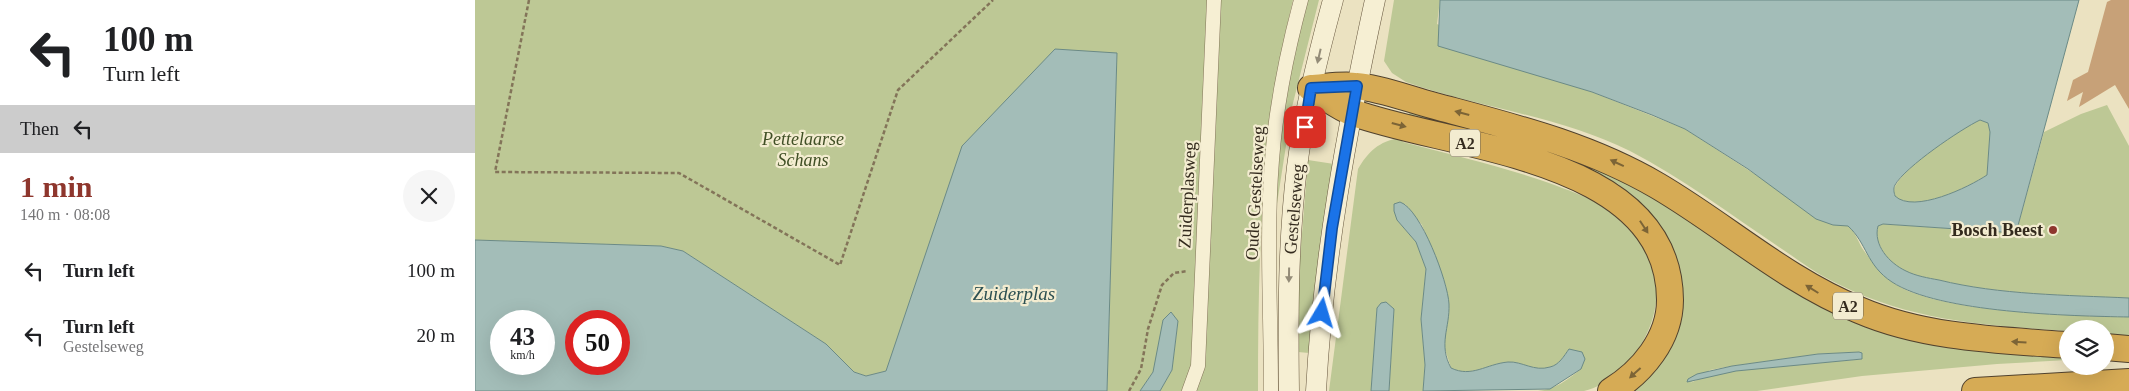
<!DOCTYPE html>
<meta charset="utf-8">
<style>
body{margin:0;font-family:"Times New Roman",serif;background:#f6f6f6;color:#202124;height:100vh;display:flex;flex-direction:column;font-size:19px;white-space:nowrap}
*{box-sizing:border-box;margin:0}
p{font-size:16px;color:#757577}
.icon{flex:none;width:28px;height:28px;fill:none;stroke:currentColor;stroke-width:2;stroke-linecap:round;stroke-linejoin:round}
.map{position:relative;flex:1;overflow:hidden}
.drawer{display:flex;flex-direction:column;background:#fff;width:475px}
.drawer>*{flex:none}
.guide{background:#fff;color:#202124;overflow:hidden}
.tools{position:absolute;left:1584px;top:320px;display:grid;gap:10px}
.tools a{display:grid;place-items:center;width:55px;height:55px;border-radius:50%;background:#fff;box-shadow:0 5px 20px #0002;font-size:25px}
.speed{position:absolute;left:15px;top:310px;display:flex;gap:10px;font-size:25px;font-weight:700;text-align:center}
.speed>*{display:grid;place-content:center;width:65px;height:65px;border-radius:50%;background:#fff;box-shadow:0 5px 20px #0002;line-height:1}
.speed small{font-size:12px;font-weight:400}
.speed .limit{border:8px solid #d22;background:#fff;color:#111}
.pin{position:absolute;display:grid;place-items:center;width:42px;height:42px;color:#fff;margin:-21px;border-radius:10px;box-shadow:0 2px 8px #0006}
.me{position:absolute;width:55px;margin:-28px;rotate:7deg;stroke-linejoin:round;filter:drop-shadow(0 0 4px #0008)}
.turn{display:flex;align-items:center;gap:18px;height:105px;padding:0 20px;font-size:22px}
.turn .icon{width:65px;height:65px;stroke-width:2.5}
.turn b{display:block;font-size:35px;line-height:42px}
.then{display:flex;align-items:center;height:48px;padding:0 20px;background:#0003;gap:10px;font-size:19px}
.round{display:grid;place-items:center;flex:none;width:52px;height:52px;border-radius:26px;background:#f6f6f6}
.summary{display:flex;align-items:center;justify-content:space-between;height:85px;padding:0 20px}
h1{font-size:30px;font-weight:700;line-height:38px;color:#8e362d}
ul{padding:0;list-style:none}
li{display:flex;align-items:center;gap:15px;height:65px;padding:0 20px}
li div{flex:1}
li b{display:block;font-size:19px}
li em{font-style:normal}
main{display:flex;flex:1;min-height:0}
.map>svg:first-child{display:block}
.green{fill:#bdc895;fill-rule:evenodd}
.water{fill:#a3bdb8;stroke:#6b8a86;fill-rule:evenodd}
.building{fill:#c7a178}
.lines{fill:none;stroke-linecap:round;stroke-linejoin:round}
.minor-casing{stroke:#837459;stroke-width:15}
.secondary-casing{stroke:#65553d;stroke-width:21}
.motorway-casing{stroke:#51422e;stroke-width:28}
.path{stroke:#837459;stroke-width:2.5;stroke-dasharray:4 2.5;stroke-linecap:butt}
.minor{stroke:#f6efd3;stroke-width:14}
.secondary{stroke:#f6efd3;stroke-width:20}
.motorway{stroke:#d6ab55;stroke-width:26}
.oneway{fill:#948c78}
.oneway2{fill:#7c6436}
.route-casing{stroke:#114b97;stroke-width:12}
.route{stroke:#1a73e8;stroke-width:9}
.poi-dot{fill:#8e362d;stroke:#f3ecd0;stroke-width:2}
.labels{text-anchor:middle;stroke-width:4.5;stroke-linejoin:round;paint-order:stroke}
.shield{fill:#f3ecd0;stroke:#6d6453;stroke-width:1}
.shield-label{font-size:16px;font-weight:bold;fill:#332a1d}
.park-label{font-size:18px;font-style:italic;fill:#404f25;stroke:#f3ecd0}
.street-label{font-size:18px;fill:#332a1d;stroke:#f3ecd0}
.poi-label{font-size:18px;font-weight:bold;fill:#332a1d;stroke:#f3ecd0;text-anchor:end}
.water-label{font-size:19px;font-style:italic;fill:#2d5152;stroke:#f3ecd0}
</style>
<main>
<section class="drawer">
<div class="guide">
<div class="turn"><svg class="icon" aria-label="left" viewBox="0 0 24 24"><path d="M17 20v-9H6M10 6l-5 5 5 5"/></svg><div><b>100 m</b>Turn left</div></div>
<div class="then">Then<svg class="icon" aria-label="left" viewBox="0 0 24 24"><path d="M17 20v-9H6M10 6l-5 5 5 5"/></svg></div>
</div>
<div class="summary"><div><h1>1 min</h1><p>140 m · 08:08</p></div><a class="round"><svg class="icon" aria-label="close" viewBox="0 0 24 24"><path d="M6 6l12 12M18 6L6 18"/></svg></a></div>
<ul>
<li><svg class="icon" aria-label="left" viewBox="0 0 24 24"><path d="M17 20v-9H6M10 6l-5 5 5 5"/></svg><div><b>Turn left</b></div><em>100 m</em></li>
<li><svg class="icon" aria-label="left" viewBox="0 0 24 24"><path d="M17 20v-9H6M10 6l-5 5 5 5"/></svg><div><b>Turn left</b><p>Gestelseweg</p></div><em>20 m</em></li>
</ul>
</section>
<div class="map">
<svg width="1654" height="391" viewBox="0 0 1654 391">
<rect width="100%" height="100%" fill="#ebe2c1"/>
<path class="green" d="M0,0H734L719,341L714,382L709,391H685L697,370L703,322L682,359L678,372L665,391H632L642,54L411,371L391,376L379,372L351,344L208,251L186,246L0,240Z
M745,0H818C786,131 783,257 783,391H719Z
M832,0H844L817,107L801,210V161L809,98Z
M919,0H965L962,24L1072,77L1117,92L1210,129L1358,225H1373C1380,232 1382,239 1387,248C1394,258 1407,275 1417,282C1458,313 1601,316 1654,317V336L1630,334V329H1592V331C1507,325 1432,321 1355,280C1337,271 1321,258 1304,247C1255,214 1207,178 1155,151C1084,116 1005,108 931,82L917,73L909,61Z
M1632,105L1654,146V298C1591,295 1525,295 1464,280C1453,278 1441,276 1430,271C1414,263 1398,245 1403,226L1408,224L1541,233L1569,132L1606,114Z
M935,111L1058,142L1145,175L1341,298L1592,351V360L1522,364L1387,376L1282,391H1159L1176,373L1194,249L1173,211L1143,184L1104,167L933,118ZM1384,352L1387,359C1337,365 1259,362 1215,383L1235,370L1257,366L1343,354Z
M1505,120L1513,123L1515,132L1512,175C1494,187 1439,214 1420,196C1419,192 1418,189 1421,185C1431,166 1485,129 1505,120Z
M925,138L928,142C977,155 1026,166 1074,183C1092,190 1113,196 1129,208C1152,224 1171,245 1179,272C1185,295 1180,320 1168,341C1157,361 1133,386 1109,391C1095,391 1078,391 1063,391C1081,389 1092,380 1106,369L1094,349C1089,356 1084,365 1075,367C1059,372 1047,361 1033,362C1011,364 997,378 976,368L970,349V333L974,313L971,286L947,225L930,204L922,220L941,242L951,269L946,319L950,365L948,391H914L919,309L902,308L896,391H854L883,169C893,152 904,141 925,138Z
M833,160L859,164L834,353L823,352L824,271Z"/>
<path class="water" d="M965,0H1604L1541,233L1408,224L1403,226C1398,245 1414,263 1431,271C1441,276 1453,278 1464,280C1525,295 1591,295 1654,298V317C1596,316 1464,313 1417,282C1391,265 1392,243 1373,226L1358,225L1341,219L1273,169L1210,129L1177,115L1117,92L963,46ZM1505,120L1513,123L1515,132L1512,175C1494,187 1439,214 1420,196C1419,192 1418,189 1420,185C1430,167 1486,129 1505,120Z
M580,49L642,53L632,391H0V240L186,246L208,251L351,344L379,372L391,376L411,371L487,146ZM26,321H69V364H26ZM101,321H144V364H101Z
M925,202C946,209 973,282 974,304C975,328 963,344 976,368C997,378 1011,364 1033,362C1047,361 1059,372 1075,367C1084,365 1089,356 1094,349L1107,352L1110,359L1106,369L1075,389L948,391L950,365L946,319L951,269L941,242L922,220L919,211V204Z
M911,302L919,309L914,391H896L902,308L906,303Z
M696,312L703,321L697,370L685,391H665L678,372L688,320Z
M1384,352L1387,353V359L1261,371L1212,382L1213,379L1222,374L1257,366L1343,354Z"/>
<path class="building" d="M1636,0H1654V109L1640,85L1604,107L1608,92L1592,101L1598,80L1613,72L1632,2Z"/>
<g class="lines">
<g class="minor-casing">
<path id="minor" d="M714,391L723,366L739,0
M796,391C796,314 791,237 797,160C801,106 812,52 826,0"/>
</g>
<g class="secondary-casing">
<path id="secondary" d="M814,391C813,316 813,241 822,167C829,111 843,55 858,0
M841,391C848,259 872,129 900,0"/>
</g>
<g class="motorway-casing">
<path id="motorway" d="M836,88C851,87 867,84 881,86C906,88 936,100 960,106C1038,127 1113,145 1183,186C1251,226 1310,280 1384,310C1449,338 1523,340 1592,345
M836,88C850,96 864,108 879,113C979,149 1194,156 1195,300C1195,339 1167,372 1136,391
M1630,347L1654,349
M1500,391L1654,382"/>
</g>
<path class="path" d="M54,0L20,172L204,173L365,265L423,90L518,0
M654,391L666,369L673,329L687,285L699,273L713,271"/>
<use href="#minor" class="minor"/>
<use href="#secondary" class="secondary"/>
<use href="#motorway" class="motorway"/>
</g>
<defs><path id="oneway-solid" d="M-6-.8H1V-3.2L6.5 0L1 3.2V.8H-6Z" transform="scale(1.25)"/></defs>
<g class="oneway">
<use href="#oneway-solid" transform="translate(844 56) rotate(103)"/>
<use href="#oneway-solid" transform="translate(814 275) rotate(91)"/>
</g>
<g class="oneway2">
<use href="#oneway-solid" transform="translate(987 113) rotate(-165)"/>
<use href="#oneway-solid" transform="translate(924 125) rotate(15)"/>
<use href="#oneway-solid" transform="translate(1142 163) rotate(-155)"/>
<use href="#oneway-solid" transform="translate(1169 227) rotate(57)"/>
<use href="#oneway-solid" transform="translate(1337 289) rotate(-148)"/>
<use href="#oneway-solid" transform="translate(1544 342) rotate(-176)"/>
<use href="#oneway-solid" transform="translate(1160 373) rotate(138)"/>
</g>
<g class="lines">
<g class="route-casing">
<path id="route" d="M830,127L836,88L882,86L857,228L847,313"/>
</g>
<use href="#route" class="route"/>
</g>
<circle class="poi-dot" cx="1578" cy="230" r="5"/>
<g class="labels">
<g class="shield">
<rect x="975" y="129.5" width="30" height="27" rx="4"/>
<rect x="1358" y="292.5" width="30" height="27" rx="4"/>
</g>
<g class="shield-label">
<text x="990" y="149">A2</text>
<text x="1373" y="312">A2</text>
</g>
<g class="park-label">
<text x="328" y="145">Pettelaarse<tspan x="328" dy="21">Schans</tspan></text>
</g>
<g class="street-label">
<text transform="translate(780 193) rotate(-87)" y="6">Oude Gestelseweg</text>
<text transform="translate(712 195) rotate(-87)" y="6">Zuiderplasweg</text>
<text transform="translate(819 209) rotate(-85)" y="6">Gestelseweg</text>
</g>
<g class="poi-label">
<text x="1568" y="236">Bosch Beest</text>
</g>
<g class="water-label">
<text x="539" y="300">Zuiderplas</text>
</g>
</g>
</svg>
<div class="tools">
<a><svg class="icon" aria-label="layers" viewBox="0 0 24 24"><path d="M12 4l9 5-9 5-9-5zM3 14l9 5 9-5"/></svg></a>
</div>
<div class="speed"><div>43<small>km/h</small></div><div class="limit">50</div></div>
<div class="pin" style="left:830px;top:127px;background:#d93025"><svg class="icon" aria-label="arrive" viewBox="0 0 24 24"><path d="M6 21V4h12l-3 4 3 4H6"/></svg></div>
<svg class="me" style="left:847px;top:313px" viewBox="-20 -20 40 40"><path d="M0-17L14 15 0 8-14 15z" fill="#1a73e8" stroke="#fff" stroke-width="4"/></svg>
</div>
</main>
